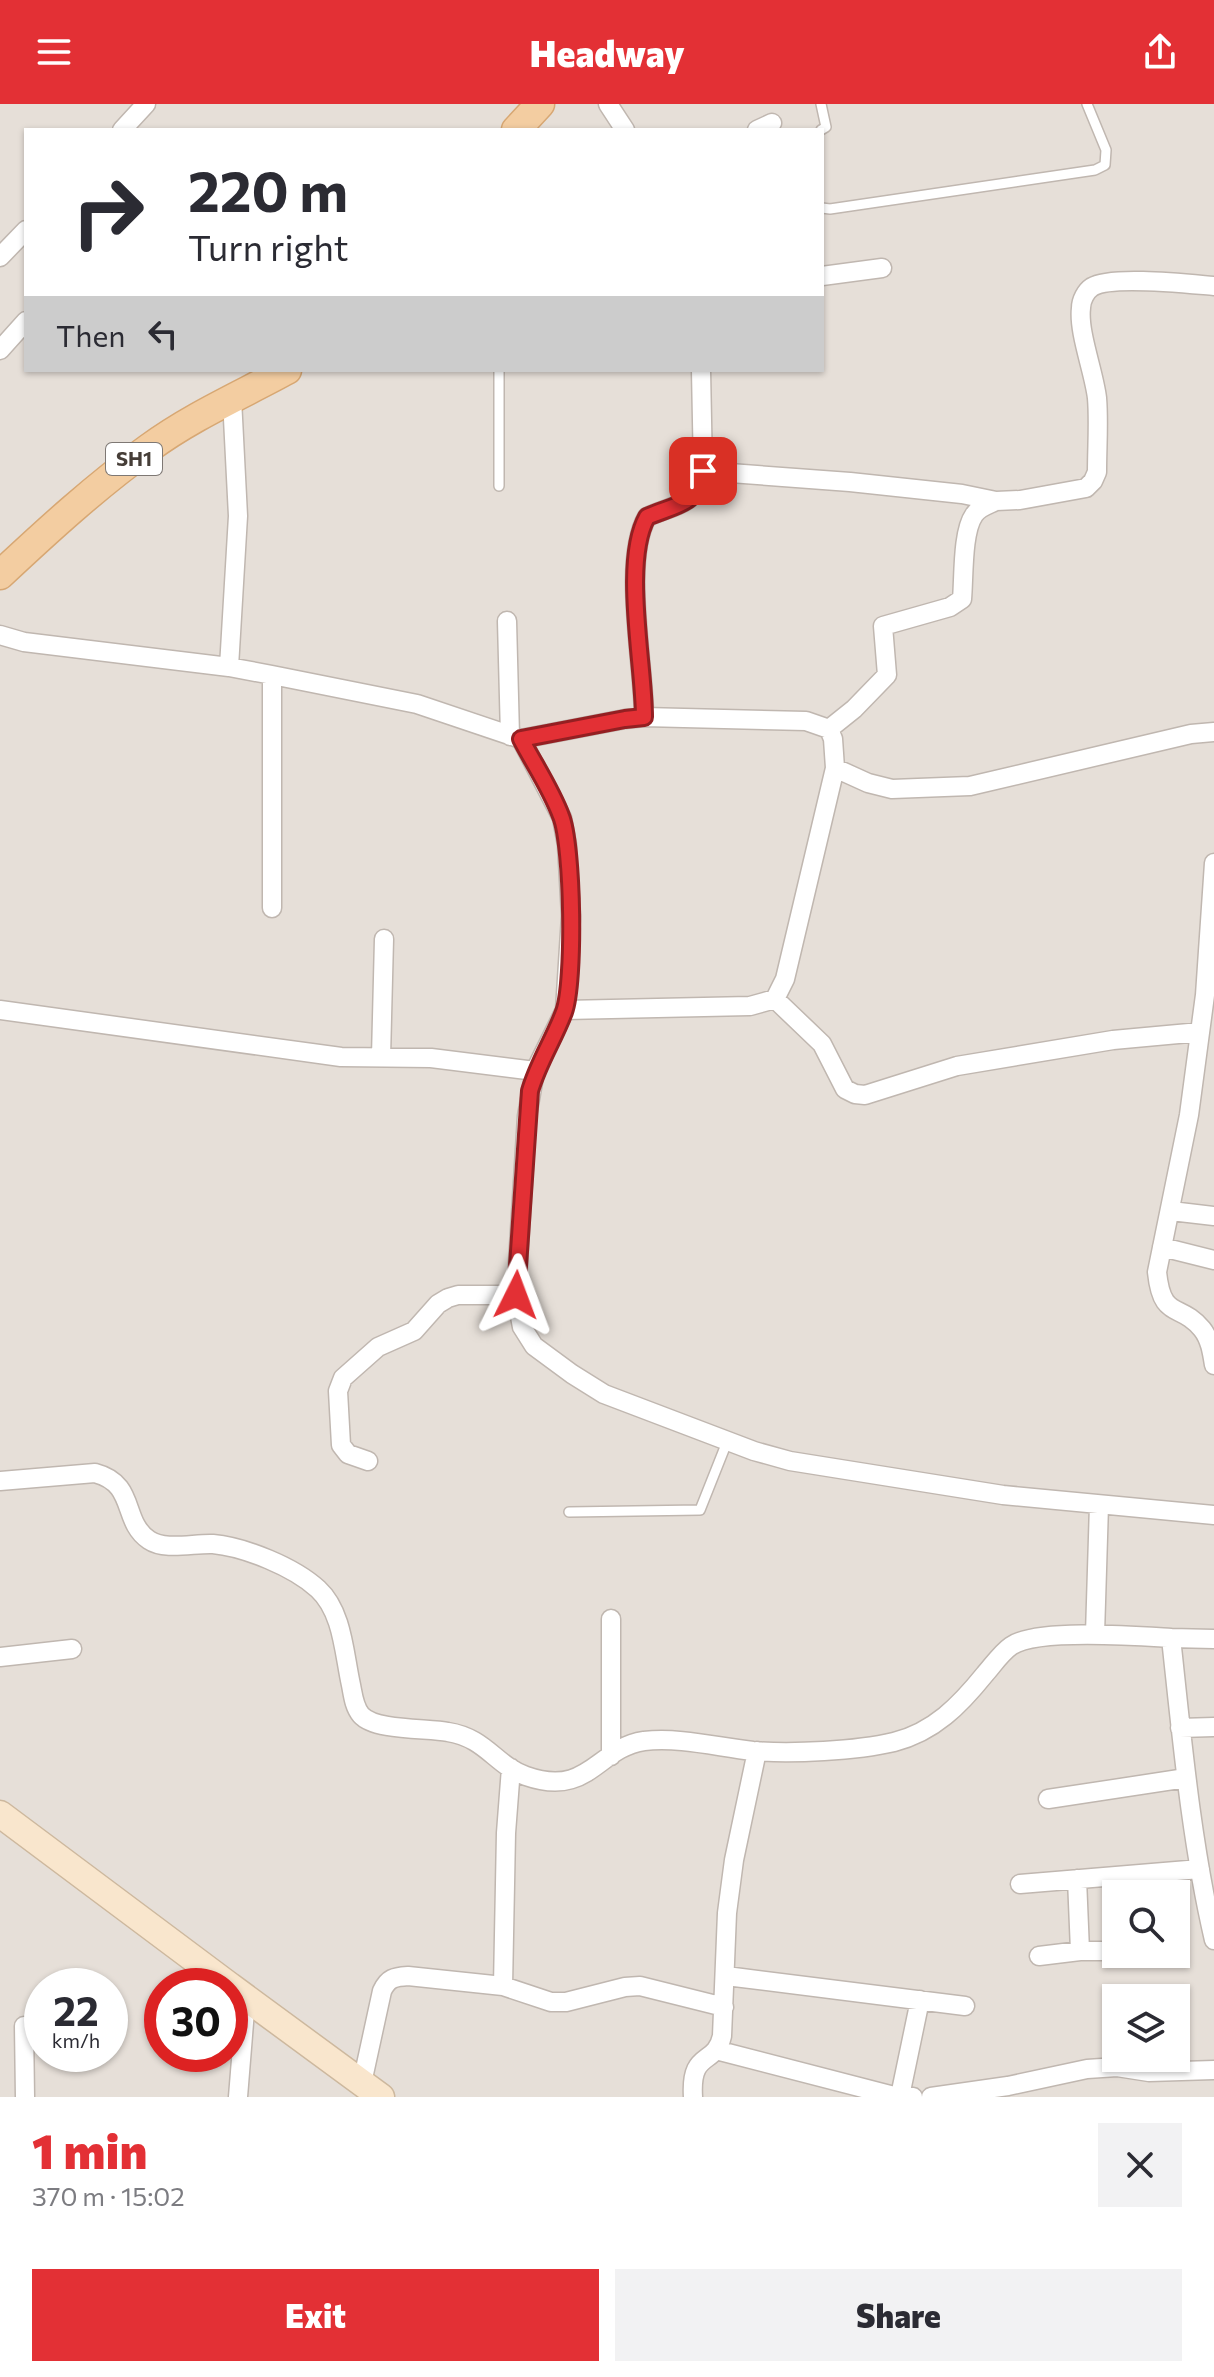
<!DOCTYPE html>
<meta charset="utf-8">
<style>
body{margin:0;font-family:Commissioner,sans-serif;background:#f2f2f3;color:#2b2b33;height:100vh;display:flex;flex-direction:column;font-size:30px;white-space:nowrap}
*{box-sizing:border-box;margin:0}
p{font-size:26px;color:#7c7c81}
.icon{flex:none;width:44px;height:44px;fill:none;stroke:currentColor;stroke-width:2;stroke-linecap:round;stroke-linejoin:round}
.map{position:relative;height:1993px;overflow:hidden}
.details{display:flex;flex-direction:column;background:#fff;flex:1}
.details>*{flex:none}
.guide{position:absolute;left:24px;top:24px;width:800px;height:244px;border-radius:0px;box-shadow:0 2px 6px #0004;background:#fff;color:#2b2b33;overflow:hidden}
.fabs{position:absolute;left:1102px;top:1776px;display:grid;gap:16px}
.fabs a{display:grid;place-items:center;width:88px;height:88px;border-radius:0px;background:#fff;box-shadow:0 2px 6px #0004;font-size:40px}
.speed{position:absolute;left:24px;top:1864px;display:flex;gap:16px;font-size:40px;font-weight:700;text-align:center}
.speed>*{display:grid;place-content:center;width:104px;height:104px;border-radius:50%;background:#fff;box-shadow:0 2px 6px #0004;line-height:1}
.speed small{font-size:20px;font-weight:400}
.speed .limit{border:12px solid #d22;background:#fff;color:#111}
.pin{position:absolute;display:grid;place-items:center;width:68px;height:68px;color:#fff;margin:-34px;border-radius:16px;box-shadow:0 4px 12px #0006}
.me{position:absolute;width:88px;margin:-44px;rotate:3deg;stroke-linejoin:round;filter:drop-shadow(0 0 6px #0008)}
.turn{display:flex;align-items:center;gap:28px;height:168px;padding:0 32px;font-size:36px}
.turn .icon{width:104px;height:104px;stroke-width:2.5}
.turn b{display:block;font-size:56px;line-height:68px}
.then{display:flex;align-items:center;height:76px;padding:0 32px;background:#0003;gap:16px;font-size:30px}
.round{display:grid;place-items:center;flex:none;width:84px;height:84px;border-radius:0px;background:#f2f2f3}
.headline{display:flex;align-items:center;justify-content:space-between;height:136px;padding:0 32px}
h1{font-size:48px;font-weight:800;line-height:60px;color:#e33035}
.primary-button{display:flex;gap:16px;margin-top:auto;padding:16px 32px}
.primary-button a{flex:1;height:92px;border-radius:0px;background:#e33035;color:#fff;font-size:32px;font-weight:800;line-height:92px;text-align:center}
.primary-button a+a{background:#f2f2f3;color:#2b2b33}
header{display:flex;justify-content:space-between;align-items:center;height:104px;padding:0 32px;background:#e33035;color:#fff;font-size:36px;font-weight:800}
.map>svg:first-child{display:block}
.residential{fill:#e6dfd8;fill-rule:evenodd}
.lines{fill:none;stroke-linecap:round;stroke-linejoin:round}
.lane-casing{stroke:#c0b7b0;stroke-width:12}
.street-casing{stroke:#c0b7b0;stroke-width:21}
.secondary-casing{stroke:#cdb89e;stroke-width:29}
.primary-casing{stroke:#d7a773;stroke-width:31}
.lane{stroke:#fff;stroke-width:9}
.street{stroke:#fff;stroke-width:18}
.secondary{stroke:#f9e6cd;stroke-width:26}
.primary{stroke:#f3cda1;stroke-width:28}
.route-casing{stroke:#941f22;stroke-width:20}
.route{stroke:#e33035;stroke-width:14}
.labels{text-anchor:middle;stroke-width:8;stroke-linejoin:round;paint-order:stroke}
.shield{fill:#fff;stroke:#7e7874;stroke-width:2}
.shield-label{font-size:20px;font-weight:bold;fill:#463e38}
</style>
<header><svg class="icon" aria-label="menu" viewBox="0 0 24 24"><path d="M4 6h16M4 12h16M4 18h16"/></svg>Headway<svg class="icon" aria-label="share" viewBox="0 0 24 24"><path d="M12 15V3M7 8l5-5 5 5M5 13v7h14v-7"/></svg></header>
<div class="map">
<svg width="1214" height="1993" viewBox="0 0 1214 1993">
<rect width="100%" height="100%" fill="#f3eee9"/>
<path class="residential" d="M0,0H1214V1993H0ZM26,26H822V266H26ZM1116,1790H1176V1850H1116ZM42,1882H110V1950H42ZM162,1882H230V1950H162ZM1116,1894H1176V1954H1116Z"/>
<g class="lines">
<g class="lane-casing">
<path id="lane" d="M821,26L826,23L821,0
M822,104L830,105L1095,66L1105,61L1106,46L1087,0
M499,266V382
M569,1408L700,1406L727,1338"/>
</g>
<g class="street-casing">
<path id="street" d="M608,0L625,26
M122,26L146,0
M757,26L772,19
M0,153L26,126
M822,172L882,164
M0,246L26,217
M703,367L850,378L962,390L996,397L1020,396L1086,384L1093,377L1097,368C1097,343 1099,318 1097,294C1094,268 1078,228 1081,204C1081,196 1086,187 1092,183C1111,171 1190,180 1214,182
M507,517L510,632
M0,531L24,538L229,563L272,571L417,600L521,635L562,714L567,741L571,812L565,906L535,967L431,954L341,953L0,906
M229,563L238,412L232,295
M644,613C644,561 622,457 647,413C676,400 697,402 703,367L701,266
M829,625L854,605L887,571L883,522L950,503L962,495C964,474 962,428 974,411C979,403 988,401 996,397
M521,635L625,615L644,613L806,617L829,625L833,635L835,664L785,875L775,895L750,902L565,906
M835,664L868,679L892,685L970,682L1191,630L1214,628
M1214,759L1205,891L1189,1011L1157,1168C1162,1217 1180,1198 1202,1225C1210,1235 1212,1248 1214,1261
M272,804V571
M775,895L822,940L845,985L855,990L865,991L957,962L1113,936L1200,928
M381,953L384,835
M535,967L527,1012L516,1191L522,1223L534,1242L572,1270L604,1290L754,1347L790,1357L1003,1391L1214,1411
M1171,1107L1214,1112
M1162,1143L1214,1156
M368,1357L348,1350L341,1341L338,1287L343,1274L378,1243L414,1227L438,1200L448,1194L458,1191H516
M0,1377L95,1369C137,1380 121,1417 149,1436C165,1447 194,1439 213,1440C245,1443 294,1463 318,1485C343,1508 344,1550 351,1581C353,1591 354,1603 361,1611C375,1627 428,1624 448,1628C486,1634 495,1661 526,1672C589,1694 597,1644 644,1637C680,1633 717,1643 753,1647C792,1650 856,1647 894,1638C934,1628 960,1601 985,1570C993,1561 1001,1549 1011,1542C1036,1524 1138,1532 1171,1534
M1095,1530L1099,1401
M1214,1535L1171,1534C1182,1635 1191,1737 1214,1836
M0,1553L72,1545
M1180,1624L1214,1623
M611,1652V1515
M1048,1695L1186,1674
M1077,1775L1080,1847H1116
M1020,1780L1200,1765
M1039,1852L1080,1847
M726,1872L965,1902
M503,1882L506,1729L511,1664
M24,1922L25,1993
M716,1946L890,1991L913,1993
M362,1979L382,1887C388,1874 394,1873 408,1872L503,1882L551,1898H566L625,1883L640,1882L724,1903
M900,1992L920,1896
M238,1993L246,1894
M693,1993C690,1945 715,1963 722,1932L727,1809L734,1756L757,1647
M931,1993L1008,1982L1087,1965L1117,1963L1149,1968L1214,1966"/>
</g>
<g class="secondary-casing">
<path id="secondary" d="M0,1710L230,1882
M230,1882L381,1993"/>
</g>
<g class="primary-casing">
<path id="primary" d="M516,26L540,0
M0,471C47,427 96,382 149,344C191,313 241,291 287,266"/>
</g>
<use href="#lane" class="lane"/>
<use href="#street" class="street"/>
<use href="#secondary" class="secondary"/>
<use href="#primary" class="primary"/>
</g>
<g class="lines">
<g class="route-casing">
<path id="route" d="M516,1191L530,987C538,959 554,935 564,908C575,878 573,742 561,712C551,685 534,660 521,635L625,615L644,613C644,560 622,458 647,413C676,400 697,402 703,367"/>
</g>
<use href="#route" class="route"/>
</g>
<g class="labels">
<rect class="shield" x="106" y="339" width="56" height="32" rx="6"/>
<g class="shield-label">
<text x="134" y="362">SH1</text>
</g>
</g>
</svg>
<div class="fabs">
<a><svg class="icon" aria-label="search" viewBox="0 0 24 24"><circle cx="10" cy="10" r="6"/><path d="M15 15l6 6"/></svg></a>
<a><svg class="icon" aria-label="layers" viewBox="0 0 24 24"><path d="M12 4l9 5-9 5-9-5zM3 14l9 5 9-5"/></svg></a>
</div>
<div class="speed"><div>22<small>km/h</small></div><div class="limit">30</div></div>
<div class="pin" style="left:703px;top:367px;background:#d93025"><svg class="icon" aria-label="arrive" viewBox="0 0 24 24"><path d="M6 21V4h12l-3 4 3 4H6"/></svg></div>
<svg class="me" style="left:516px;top:1191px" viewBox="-20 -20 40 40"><path d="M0-17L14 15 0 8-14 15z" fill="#e33035" stroke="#fff" stroke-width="4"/></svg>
<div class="guide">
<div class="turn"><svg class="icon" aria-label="right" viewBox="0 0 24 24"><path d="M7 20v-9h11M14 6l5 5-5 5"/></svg><div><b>220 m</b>Turn right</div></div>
<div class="then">Then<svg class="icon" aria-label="left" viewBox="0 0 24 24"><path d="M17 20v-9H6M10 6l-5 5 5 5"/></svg></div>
</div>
</div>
<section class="details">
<div class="headline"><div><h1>1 min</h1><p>370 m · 15:02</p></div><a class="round"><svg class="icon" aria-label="close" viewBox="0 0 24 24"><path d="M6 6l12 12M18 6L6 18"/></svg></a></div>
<div class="primary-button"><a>Exit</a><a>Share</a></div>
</section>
